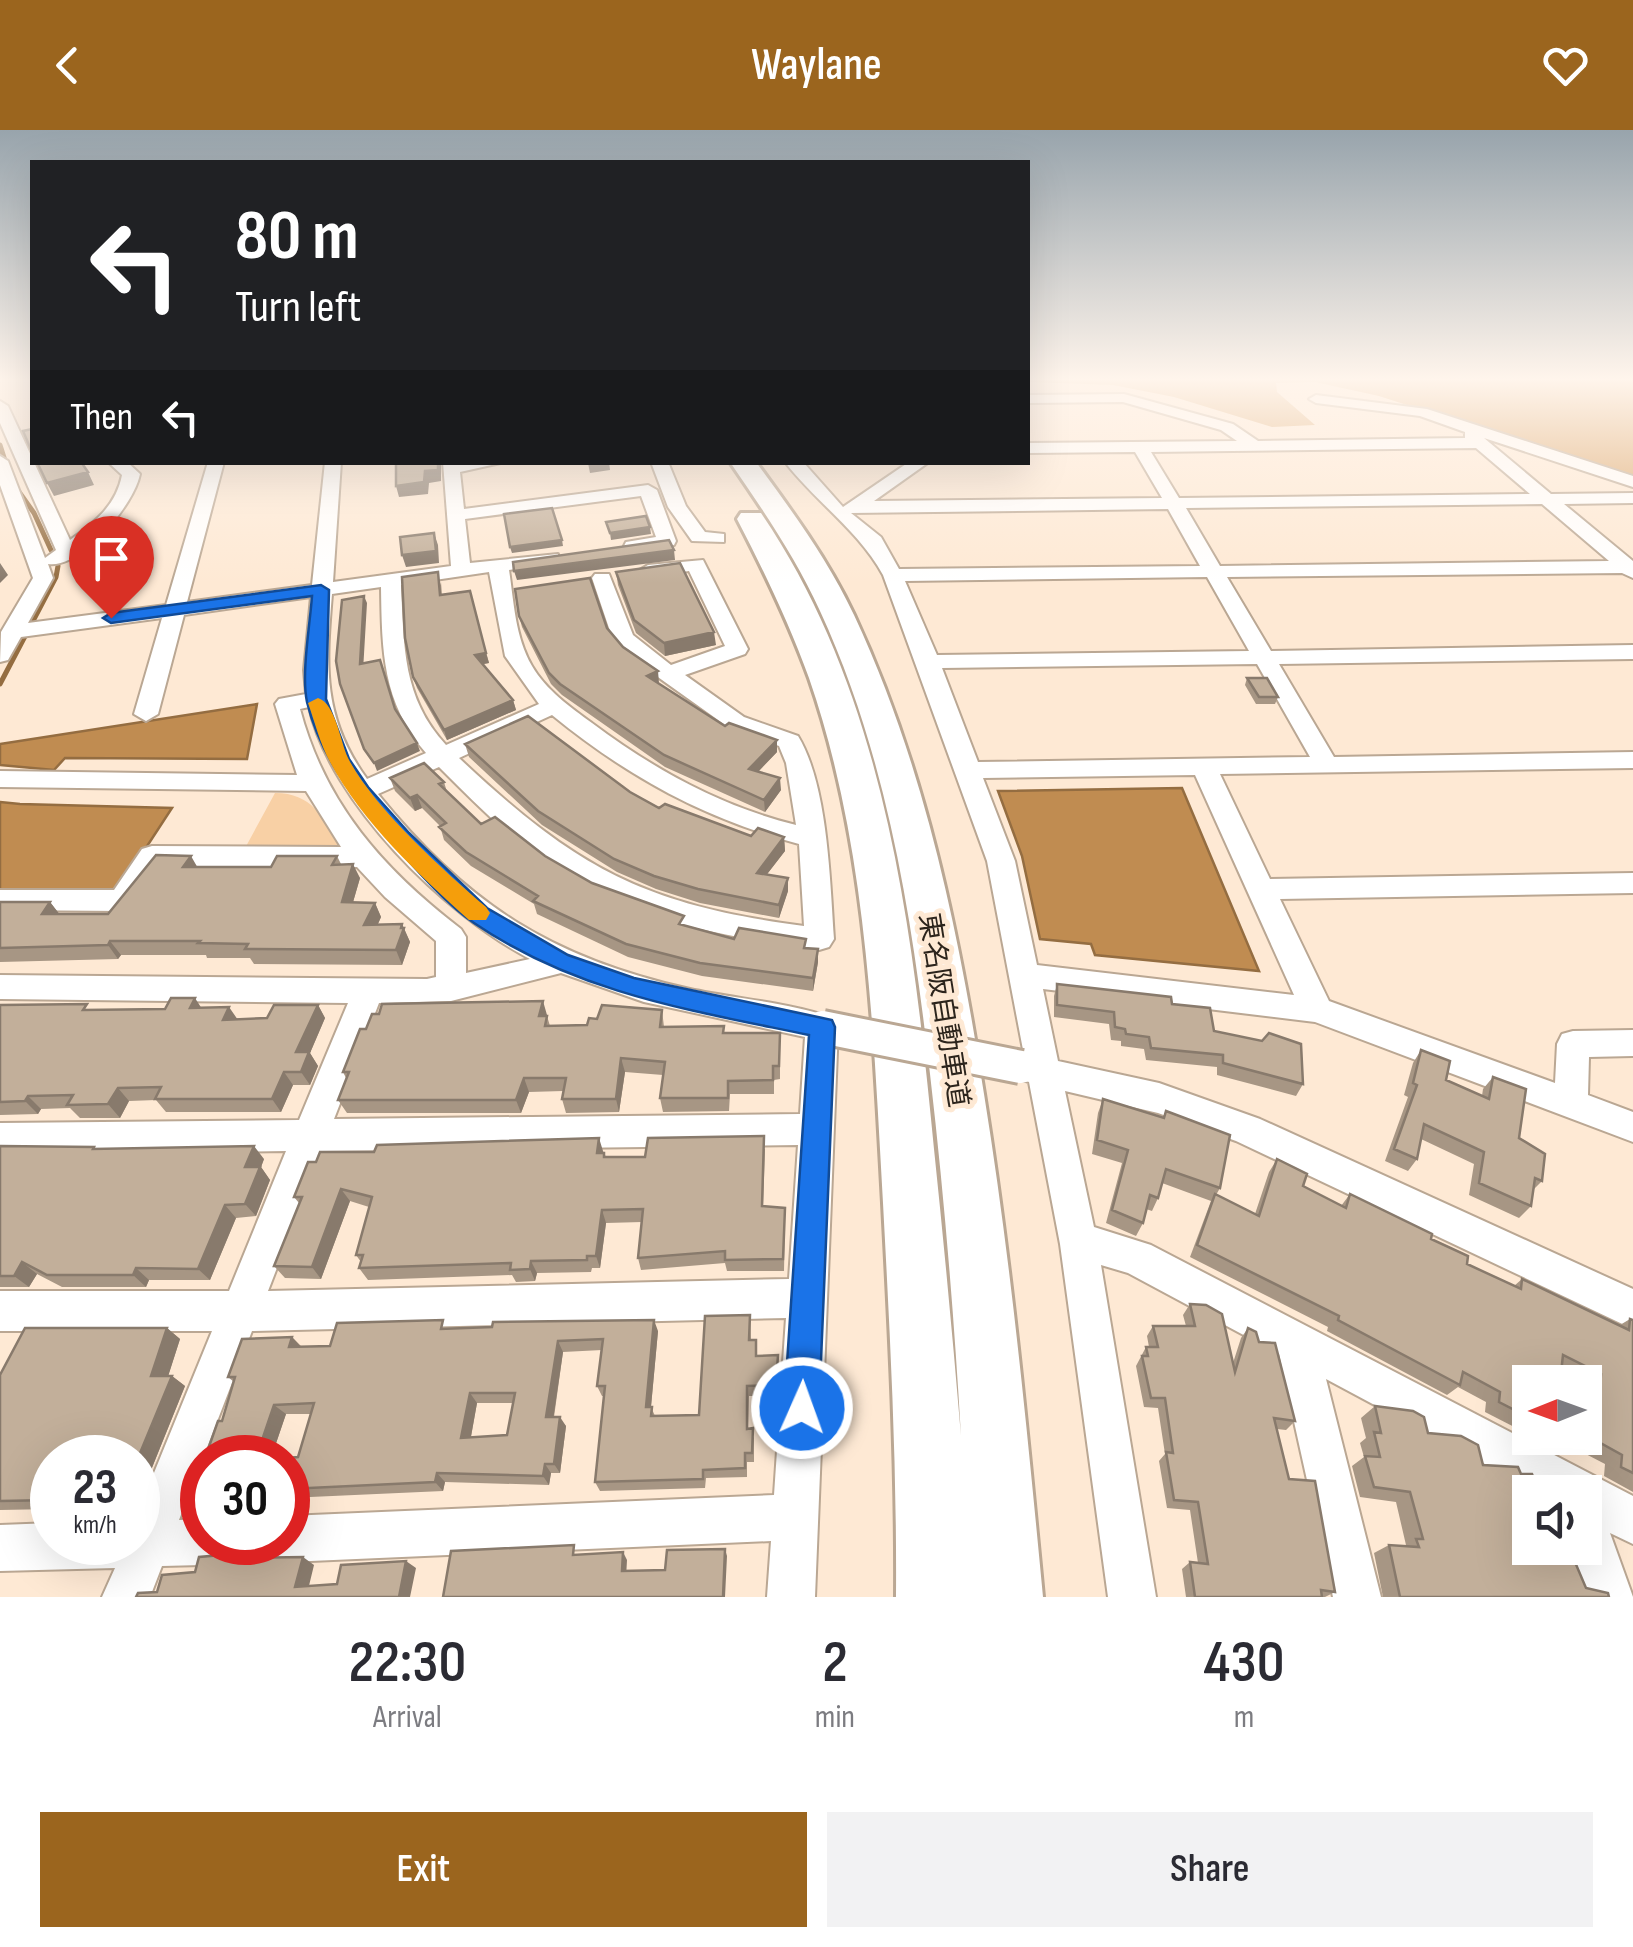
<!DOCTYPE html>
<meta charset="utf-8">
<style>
body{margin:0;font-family:"Sofia Sans Condensed","Noto Sans JP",sans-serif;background:#f2f2f3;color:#2b2b33;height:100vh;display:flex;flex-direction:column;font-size:38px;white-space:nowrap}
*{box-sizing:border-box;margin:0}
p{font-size:32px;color:#7c7c81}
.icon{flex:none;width:55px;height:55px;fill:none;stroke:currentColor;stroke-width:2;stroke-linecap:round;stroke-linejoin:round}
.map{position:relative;height:1467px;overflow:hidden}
.panel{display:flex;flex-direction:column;background:#fff;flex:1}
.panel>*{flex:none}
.hud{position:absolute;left:30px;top:30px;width:1000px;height:305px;border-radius:0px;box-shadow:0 10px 40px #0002;background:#202124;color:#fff;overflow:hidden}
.needle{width:65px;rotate:269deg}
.fabs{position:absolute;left:1512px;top:1235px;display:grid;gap:20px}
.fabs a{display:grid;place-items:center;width:90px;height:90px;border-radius:0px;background:#fff;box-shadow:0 10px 40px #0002;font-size:50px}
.speed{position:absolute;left:30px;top:1305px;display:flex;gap:20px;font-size:50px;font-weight:700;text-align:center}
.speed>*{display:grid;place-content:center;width:130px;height:130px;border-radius:50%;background:#fff;box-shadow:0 10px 40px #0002;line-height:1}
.speed small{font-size:25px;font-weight:400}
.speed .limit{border:15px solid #d22;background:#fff;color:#111}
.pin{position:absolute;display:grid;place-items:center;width:85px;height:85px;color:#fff;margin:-102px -42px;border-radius:50% 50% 50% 0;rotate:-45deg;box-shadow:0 0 10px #0007}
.pin .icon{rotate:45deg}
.me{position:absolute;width:110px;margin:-55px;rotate:2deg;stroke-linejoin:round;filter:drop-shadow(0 0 8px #0008)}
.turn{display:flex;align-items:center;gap:35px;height:210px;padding:0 40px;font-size:45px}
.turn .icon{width:130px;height:130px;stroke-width:2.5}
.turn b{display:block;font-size:70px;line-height:85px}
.then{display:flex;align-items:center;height:95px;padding:0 40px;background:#0003;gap:20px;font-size:38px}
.eta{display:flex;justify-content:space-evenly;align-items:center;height:170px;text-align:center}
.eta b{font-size:60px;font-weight:600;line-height:70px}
.action{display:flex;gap:20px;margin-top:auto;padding:20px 40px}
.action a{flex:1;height:115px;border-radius:0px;background:#9b651e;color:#fff;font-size:40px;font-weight:600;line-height:115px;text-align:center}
.action a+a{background:#f2f2f3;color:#2b2b33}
header{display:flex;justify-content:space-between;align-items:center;height:130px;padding:0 40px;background:#9b651e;color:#fff;font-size:45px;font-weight:600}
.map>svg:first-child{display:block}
.green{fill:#f8d0a5}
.forest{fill:#daa56a}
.water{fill:#c08c51;stroke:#946d41;stroke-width:2.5}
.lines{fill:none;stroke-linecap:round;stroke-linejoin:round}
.stream{stroke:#946d41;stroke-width:5}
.minor-casing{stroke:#baa793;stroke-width:4}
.highway-casing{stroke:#baa793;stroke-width:6}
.minor{fill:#fff;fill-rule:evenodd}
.highway{fill:#fff;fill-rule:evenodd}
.minor-bridge-casing{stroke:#baa793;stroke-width:38;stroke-linecap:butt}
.minor-bridge{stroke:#fff;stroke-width:32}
.wall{fill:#a79684;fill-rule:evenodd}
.shaded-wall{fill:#887a6c}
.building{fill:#c2af9a;stroke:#887a6c;stroke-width:2.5;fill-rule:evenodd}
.route{fill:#1a73e8;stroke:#114b97;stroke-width:2.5}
.slow{fill:#f59e0b}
.labels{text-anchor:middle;stroke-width:10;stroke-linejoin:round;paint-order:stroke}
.street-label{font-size:28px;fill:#2c241c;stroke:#fee9d4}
</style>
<header><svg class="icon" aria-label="back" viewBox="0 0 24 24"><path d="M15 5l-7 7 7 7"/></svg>Waylane<svg class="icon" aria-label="heart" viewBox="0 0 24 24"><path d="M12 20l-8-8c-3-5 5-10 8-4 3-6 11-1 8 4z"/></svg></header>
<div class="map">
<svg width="1633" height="1467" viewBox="0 0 1633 1467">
<rect width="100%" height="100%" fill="#fee9d4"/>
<path class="green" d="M275,663C312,663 322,687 342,715L330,720H244Z"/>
<path class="forest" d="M1028,248H1633V348L1379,266L1315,252L1276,253L1277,262L1315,295L1272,297L1174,267L1113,255L1028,252Z"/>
<path class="water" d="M257,574L247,629L65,628L54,640L0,635V614Z
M1182,658L1259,841L1095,825L1091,814L1040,809L1022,726L998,661Z
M0,672L20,674L172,678L121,756L114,760H0Z"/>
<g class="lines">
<path class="stream" d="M0,315L7,337
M17,359L34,383L51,420
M0,554L56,447L58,436"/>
<g class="minor-casing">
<path id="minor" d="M1124,264L1233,294L1258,311L1465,308V302L1420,286L1316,273L1309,269L1316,265L1427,279L1633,346V357L1484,308L1551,364L1633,363V373L1564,374L1633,431V448L1622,443L1227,447L1271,521L1633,515V529L1279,534L1334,627L1633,622V638L1220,644L1270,749L1633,743V763L1280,769L1329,871L1555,953L1557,914L1562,904L1573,901L1633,900V926L1589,927L1588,965L1633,982V1012L1315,892L1043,859L1058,931L1159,953L1260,989L1633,1159V1199L1236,1011L1158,983L1065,961L1094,1097L1151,1115L1633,1366V1414L1610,1403L1633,1467H1587L1569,1418H1585V1362H1537L1326,1249L1381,1467H1333L1279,1224L1128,1143L1101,1135L1156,1467H1108L1060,1114L1029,952L1016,948L1011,938L1016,928L1024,925L987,731L883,445C859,401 816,372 785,332H803L843,377L909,332H929L874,371L1162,368L1135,322L1028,323V313L1237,311L1221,300L1123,272L1028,273V265ZM1476,318L1530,364L1179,368L1151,322ZM1542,374L1609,431L1220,436L1186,378ZM1168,379L1200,436L899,439L881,407L851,383ZM1207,447L1249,521L937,525L905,451ZM1257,534L1310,627L978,632L942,538ZM1195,645L1294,865L1037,835L1015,731L983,648Z
M0,271L8,276L70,410C94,393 116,376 122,345L108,332H127L140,344C134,375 81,439 48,434L53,448L28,493L166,475L208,332H224L187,472L312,455L325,332H341L333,452L451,436L443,332H505L460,342L464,379L648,355L657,360L676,411L674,415L633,422L624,416L626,412L656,407L641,366L465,389L470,433L558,424V432L509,440C514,472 515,507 532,536C546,560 570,577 592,593C655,640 720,676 796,695L786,633L779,616L728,597L627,525L612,507L592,448L595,444H609L633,505L671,535L725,516L689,441L648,447L638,441L648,435L703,430L748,519L745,524L685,545L744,587L798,606C828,655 830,751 834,809L829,817L819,820C733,808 644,793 568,747C520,719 478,676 439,637L378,664C467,774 551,828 690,859C737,869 788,872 833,888L838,897L815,1467H767L771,1411L288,1432L272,1425L267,1412H288V1386L774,1365L786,1188L252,1201L179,1390L202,1389V1412H225L218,1428L202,1435L162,1436L150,1467H102L115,1438L0,1441V1395L52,1393V1412H138V1382L212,1201H0V1161H229L286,1021L0,1025V993L299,990L348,873L0,869V845L427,849L436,847V811L385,767L357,737L160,736L132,778L122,781L0,780V760H114L142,719L152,716L341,717L306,661L0,657V641L297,645L275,574L279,569L306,564L304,540L311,467L184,485L158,584L146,591L134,584L162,488L21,507L8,530L0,532L1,502L33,448L0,355V326L8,331L45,428L56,420L0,293ZM489,442L505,526L539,574L446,615C402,568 404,515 401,455ZM381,457C382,521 382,572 426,623L367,649C322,587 326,536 332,464ZM309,577C330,672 445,785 530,829L466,843V807L461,799C384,740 325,674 300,579ZM552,585C628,647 705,689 799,714L804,796C643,775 576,738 459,628ZM561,843L644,872L805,907L800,984L334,989L379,873L451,871ZM798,1015L789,1149L268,1161L322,1021Z
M651,332H668L686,376L705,402L724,404V412L692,411L668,377Z"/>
</g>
<g class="highway-casing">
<path id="highway" d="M730,332H756C792,381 828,430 854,485C925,637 958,799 984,964C1011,1131 1027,1299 1043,1467H896C897,1335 890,1204 883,1073C873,897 867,715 809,548C789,493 764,441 737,389L741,383H761C887,567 913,804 934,1019C944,1115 953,1210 961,1306C954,1185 944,1064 930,944C912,787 887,626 820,481C796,428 763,380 730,332Z"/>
</g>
<use href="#minor" class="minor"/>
<use href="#highway" class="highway"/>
<g class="minor-bridge-casing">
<path id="minor-bridge" d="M822,897L1021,937"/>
</g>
<use href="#minor-bridge" class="minor-bridge"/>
</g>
<path class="wall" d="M616,442L716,515L665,526L636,503L618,455Z
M441,452L442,465L470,461L489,533L483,534L513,570L516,580L447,610L417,558L413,547Z
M519,486L607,498L623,517L658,541V553L725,596L777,610V622L758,642L781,660L765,682L665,637L562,565L551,554L522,497Z
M1247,548L1278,567L1275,574H1256L1245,555Z
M465,614L630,662L659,678L751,706L784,707L785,721L767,744L788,761L779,788L700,773L656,759L617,742L542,695L469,627Z
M390,648L444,652L447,662L481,694L545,726L592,753L686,796L734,809L818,819V832L813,861L702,846L628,827L537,784L534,774L471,736L444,710L440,696L422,678L415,681L395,661Z
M337,726L341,734L360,748L353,772L375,773L381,787L378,794H402L410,812L402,835L254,834L250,828H207L206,825H121L118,829L0,832V772H50L59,784H108L197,737H271Z
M1057,854L1172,874L1303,954L1296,966L1217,945V937L1146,930L1144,919L1121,916V911L1111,910L1109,894L1054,887V866Z
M0,875L92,880L201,878L238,889L267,888L318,875L325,888L310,923L318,936L310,955H293L281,982H166L156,970L129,971L120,988H80L70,978L41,979L38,984L0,985Z
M662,880L664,897L724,896V903H780V949L774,950V964H730L729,981L663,982L660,968L663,945L625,942L619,982L566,983L562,969L563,961L529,962L521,983H347L338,970L346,948L343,942L547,886L550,896L587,895L597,889Z
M1421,920L1446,950L1482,966L1483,959L1493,947L1519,1008L1542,1051L1533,1060L1531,1076L1519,1088L1469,1065L1474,1034L1421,1009L1417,1029L1408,1041L1385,1031L1408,967L1404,965L1413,933Z
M1103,969L1163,988L1166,981L1220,1058L1216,1065L1255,1084L1269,1042L1277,1029L1303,1056L1341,1076L1350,1064L1431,1109L1467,1134L1514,1156L1522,1149L1620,1195L1630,1189L1633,1190V1362L1604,1346L1605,1334L1580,1321L1581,1308H1585V1252H1582L1561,1242L1530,1252V1305L1485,1282L1486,1272L1458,1257L1447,1265L1327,1201L1328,1197L1190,1127L1211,1071L1162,1053L1158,1068L1152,1081L1146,1079L1143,1093L1136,1106L1106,1093L1122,1033L1092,1024L1098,983Z
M0,1016L94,1017L97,1019L264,1029L261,1037L270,1050L256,1086L236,1088L210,1150H149L146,1157H62L37,1144L29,1157H0Z
M765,1019L763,1076L785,1091L784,1141H727L725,1133L641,1140L638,1128L642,1092L606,1093L600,1138H592L591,1142L537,1143L535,1151L516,1152L512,1145L368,1150L359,1138L361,1132L356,1125L369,1077L350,1071L321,1149L285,1148L274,1136L299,1073L294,1067L308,1032L603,1021L606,1027H645Z
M1190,1174L1233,1233L1241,1208L1248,1198L1259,1212L1295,1291L1286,1300L1277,1299L1289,1349L1335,1462L1325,1467H1186L1182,1439L1190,1432L1198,1433L1190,1380L1167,1378L1159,1331L1165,1324L1158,1278L1144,1277L1136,1236L1146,1217H1149L1147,1206L1153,1196H1186L1183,1185Z
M750,1185L751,1210L757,1226L779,1236L777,1266H749L748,1299L754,1308V1332H747V1347L706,1348L705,1358L600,1361L595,1352L604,1266H602L597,1256L602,1220L563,1222L554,1287L566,1296L560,1343H551L549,1355L445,1352L443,1361L288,1368V1328L298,1327L311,1284H286L271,1328H205L222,1291L234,1252L228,1247L292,1207L301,1216H330L449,1199L658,1201L651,1277L655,1286L699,1285ZM477,1273H513L507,1305L471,1307Z
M167,1198L180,1209L168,1246H172L185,1256L147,1350H138V1328H52V1379L0,1380V1245Z
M1375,1276L1428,1303L1483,1335L1521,1344L1539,1361L1586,1458L1609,1467H1383L1374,1423L1389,1415L1404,1416L1406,1415L1396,1372L1360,1367L1352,1336L1364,1327L1360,1313L1366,1308L1361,1288Z
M1535,1308H1580L1579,1312L1563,1322Z
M202,1333V1371L191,1364Z"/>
<path class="shaded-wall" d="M438,332H441V351L429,353L428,364L399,367L396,356L425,341Z
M609,332L610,340L590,343L588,333Z
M88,342L94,355L54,366L47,353Z
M650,397L651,404L611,410L610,403Z
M434,403L438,415L439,433L406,437L402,425Z
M562,410L563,416L512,423L510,417Z
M674,420L675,430L517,450L514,441Z
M0,433L8,445L0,453Z
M364,466L367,473L363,541L360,534Z
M714,502L716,515L665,526L664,513Z
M486,523L489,533L478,535L475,525Z
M658,541L659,553L649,557L647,546Z
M513,570L516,580L447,610L444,600Z
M777,610V622L749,651V639Z
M417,613L420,621L377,641L374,633Z
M780,648L781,660L765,682L764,670Z
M417,665L422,678L415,681L410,668Z
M784,707L785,721L758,756L757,743Z
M191,726L199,740L183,737Z
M353,734L360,748L349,786L342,772Z
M788,748V761L779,788V775Z
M50,772L61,786L42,784Z
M375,773L381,787L371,809L364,795Z
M402,794L410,812L402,835L396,820Z
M110,811L121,825L118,829L108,815Z
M818,819V832L813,861V848Z
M195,868L204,882L190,878Z
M543,871L547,885L544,900L539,886Z
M318,875L325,888L310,923L318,936L310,955L301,942L296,922Z
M229,877L238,890H223Z
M621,928L625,942L619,982L616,969Z
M284,942L293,955L281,982L272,969Z
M524,948L529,962L521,983L516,970Z
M118,958L129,971L120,988L108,974Z
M28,966L41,979L38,984L25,971Z
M599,1008L603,1021L600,1036L597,1023Z
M254,1016L264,1029L261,1037L270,1050L256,1086L245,1074V1037Z
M341,1059L350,1071L321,1149L312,1137Z
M225,1075L236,1088L210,1150L198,1139Z
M602,1080L606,1093L600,1138L596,1126Z
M531,1131L537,1143L535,1151L530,1139Z
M22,1132L37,1144L29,1157L14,1146Z
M136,1138L149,1150L146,1157L133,1145Z
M654,1190L658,1201L650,1287L646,1277Z
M167,1198L180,1209L165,1256L151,1246Z
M292,1207L302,1218L289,1217Z
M558,1211L563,1222L552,1297L546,1287Z
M172,1246L185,1256L147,1350L138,1344V1328Z
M470,1263L477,1273L469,1317L461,1308Z
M274,1275L286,1284L271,1328H256Z
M560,1287L566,1296L560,1343L554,1334Z
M545,1334L551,1343L549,1355L543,1346Z
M437,1343L445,1352L443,1361L435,1352Z
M725,1419L727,1426L725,1467H723Z
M623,1422L627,1430L626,1448L622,1441Z
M303,1427L314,1435L307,1464L295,1457Z
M406,1431L416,1438L410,1467H399Z"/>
<path class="building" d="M32,299V322L23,301Z
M37,332H81L88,342L47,353Z
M396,332H438V340L425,341L424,352L396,356Z
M552,378L562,410L510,417L504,384Z
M646,386L650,397L610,403L606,392Z
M434,403L436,421L402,425L400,407Z
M669,410L674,420L514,441L513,432Z
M680,433L714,502L664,513L634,490L616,442Z
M438,442L440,465L470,461L486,523L475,525L513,570L444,600L413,547L405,508L402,447Z
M590,448L607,498L623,517L658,541L647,546L725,596L729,593L777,610L749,639L780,648L764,670L664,625L560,554L549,543L519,486L515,459Z
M364,466L360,534L380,530L395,579L417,613L374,633L364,619L340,554L336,531L342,470Z
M1247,548H1267L1278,567H1259Z
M528,586L630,662L659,678L665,674L751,706L758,698L784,707L757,743L788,748L779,775L698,759L654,746L614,729L538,681L465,614Z
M424,633L444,652L439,654L481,694L495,687L545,726L592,753L684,786L679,794L734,809L739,798L806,809L804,818L818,819L813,848L700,833L626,814L533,771L538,766L466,722L439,697L446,693L417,665L410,668L390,648Z
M156,725L191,726L183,737H271L277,726H337L332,735L353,734L342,772L375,773L364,795L402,794L401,798H404L396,820L245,819L248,814L198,813L200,811H110L108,815L0,818V772H50L42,784H108Z
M1057,854L1171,867L1172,874L1210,878L1214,901L1262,911L1269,903L1301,914L1303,954L1223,933V925L1151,918L1149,907L1126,904L1125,899L1115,897L1114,882L1057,875Z
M171,868H195L190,878L229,877L223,890L267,888L274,875H318L296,922H309L301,942H284L272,969H155L161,957L118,958L108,974L67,975L73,965L28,966L25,971L0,972V875L87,874L83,880L165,879Z
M543,871L539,886H547L545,896L587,895L589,888L597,889L602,875L662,880L660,897L724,896L723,903H780L779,936H773V950L728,951V968H660L665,932L621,928L616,969H562L566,948H524L516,970H338L349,942H343L360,899H366L372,884H379L382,874Z
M1421,920L1450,931L1446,950L1489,969L1493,947L1526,959L1519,1008L1545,1024L1542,1051L1535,1048L1531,1076L1479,1053L1484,1022L1424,994L1417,1029L1394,1019L1417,955L1413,953Z
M1103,969L1164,988L1166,981L1230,1005L1220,1058L1166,1039L1158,1068L1150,1065L1143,1093L1112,1080L1128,1020L1097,1010Z
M764,1006L762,1076L785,1078L783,1129L725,1130V1121L638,1128L643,1079L602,1080L596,1126H587V1130L531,1131L530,1139L510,1140L511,1133L359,1138L363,1125H356L372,1067L341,1059L312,1137L274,1136L302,1067H294L308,1032H316L320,1022H374L377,1015L599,1008L597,1023H604V1027H645L648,1008Z
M0,1016L94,1017L93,1019L254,1016L245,1037H260L245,1074L225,1075L198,1139L136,1138L133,1145H47L22,1132L14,1146H0Z
M1277,1029L1307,1044L1303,1056L1346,1078L1350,1064L1432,1104L1431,1109L1468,1126L1467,1134L1521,1159L1522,1149L1629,1200L1630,1189L1633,1190V1343L1621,1337L1622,1325L1597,1311L1601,1244L1563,1225L1560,1252H1530V1288L1499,1272L1500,1262L1463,1242L1460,1255L1338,1190L1339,1186L1197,1115L1215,1064L1259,1086Z
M1190,1174L1206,1175L1222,1184L1235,1242L1248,1198L1256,1202L1259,1212L1275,1213L1295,1291L1274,1288L1289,1349L1315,1351L1335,1462L1321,1460L1322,1467H1195L1190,1432L1208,1434L1198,1372L1174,1370L1166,1322L1173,1323L1165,1268H1151L1142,1226H1148L1146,1217H1158L1153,1196H1195Z
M750,1185L749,1210H756V1226L778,1225L776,1255L747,1256V1299L753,1298L752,1323H745V1338L703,1340V1349L595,1352L605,1256H597L603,1209L558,1211L546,1287H560L554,1334H545L543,1346L437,1343L435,1352L288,1359V1328L298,1327L314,1273L274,1275L256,1328H205L218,1291H222L235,1247H228L242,1209L292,1207L289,1217L330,1216L337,1193L443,1190L441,1199L492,1197L493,1192L654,1190L646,1277H652L651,1286L699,1285L705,1186ZM470,1263H515L507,1305L461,1308Z
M25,1198H167L151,1246H172L138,1328H52V1370L0,1371V1245Z
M1375,1276L1413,1281L1424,1287L1428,1303L1461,1306L1478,1315L1483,1335L1518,1337L1521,1344H1532L1539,1361H1545L1546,1362H1530V1418H1569L1586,1458L1608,1463L1609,1467H1400L1389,1415L1419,1417L1416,1409H1423L1410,1362L1374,1357L1365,1326L1380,1327L1374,1302L1381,1303Z
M202,1333V1363L191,1364Z
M574,1415L573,1425L623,1422L622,1441L665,1440L667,1420L725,1419L723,1467H443L451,1421Z
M234,1424L233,1428L303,1427L295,1457L337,1454L341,1435L406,1431L399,1467H136L138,1463L157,1462L162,1445L195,1442L199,1427Z"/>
<linearGradient id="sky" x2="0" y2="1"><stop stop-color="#98a4ac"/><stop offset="0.55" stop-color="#fff5ec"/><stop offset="1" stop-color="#fff5ec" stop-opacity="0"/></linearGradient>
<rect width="1633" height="453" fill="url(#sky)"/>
<path class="route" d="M321,455L329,460L326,569L349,629L368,657L409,703L487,778L568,825L634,848L832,890L835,897L819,1278L814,1290L802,1295L789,1290L784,1278L809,905C689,880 577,863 474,793C443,772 407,730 383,701C349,663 319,622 307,572C301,544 310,495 312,466L111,493L103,488L111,483Z"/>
<path class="slow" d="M318,568C336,574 340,611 348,628C373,677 444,741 486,777L490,783L486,790H469C419,745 362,692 330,632C320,614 315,592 308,573Z"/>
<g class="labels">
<g class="street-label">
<text transform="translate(945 880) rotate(81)" y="10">東名阪自動車道</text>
</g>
</g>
</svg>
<div class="fabs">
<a><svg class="needle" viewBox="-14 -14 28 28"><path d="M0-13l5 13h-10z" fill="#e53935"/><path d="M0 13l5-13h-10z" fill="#7c7c81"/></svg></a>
<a><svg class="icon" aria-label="sound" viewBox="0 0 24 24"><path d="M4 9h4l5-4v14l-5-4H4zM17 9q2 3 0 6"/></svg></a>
</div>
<div class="speed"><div>23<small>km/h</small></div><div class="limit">30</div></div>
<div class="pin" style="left:111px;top:488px;background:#d93025"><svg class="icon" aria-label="arrive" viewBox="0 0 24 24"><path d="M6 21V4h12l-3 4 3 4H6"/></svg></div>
<svg class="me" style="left:802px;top:1278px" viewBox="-20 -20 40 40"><circle r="17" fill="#1a73e8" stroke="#fff" stroke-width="3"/><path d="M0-11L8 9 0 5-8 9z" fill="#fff"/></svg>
<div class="hud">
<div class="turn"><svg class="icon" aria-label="left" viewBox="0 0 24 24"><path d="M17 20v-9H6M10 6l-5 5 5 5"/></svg><div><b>80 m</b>Turn left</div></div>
<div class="then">Then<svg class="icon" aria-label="left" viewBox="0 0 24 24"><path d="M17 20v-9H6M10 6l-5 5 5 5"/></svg></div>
</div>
</div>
<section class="panel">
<div class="eta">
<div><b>22:30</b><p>Arrival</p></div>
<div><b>2</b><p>min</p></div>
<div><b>430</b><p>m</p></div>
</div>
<div class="action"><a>Exit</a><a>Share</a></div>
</section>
